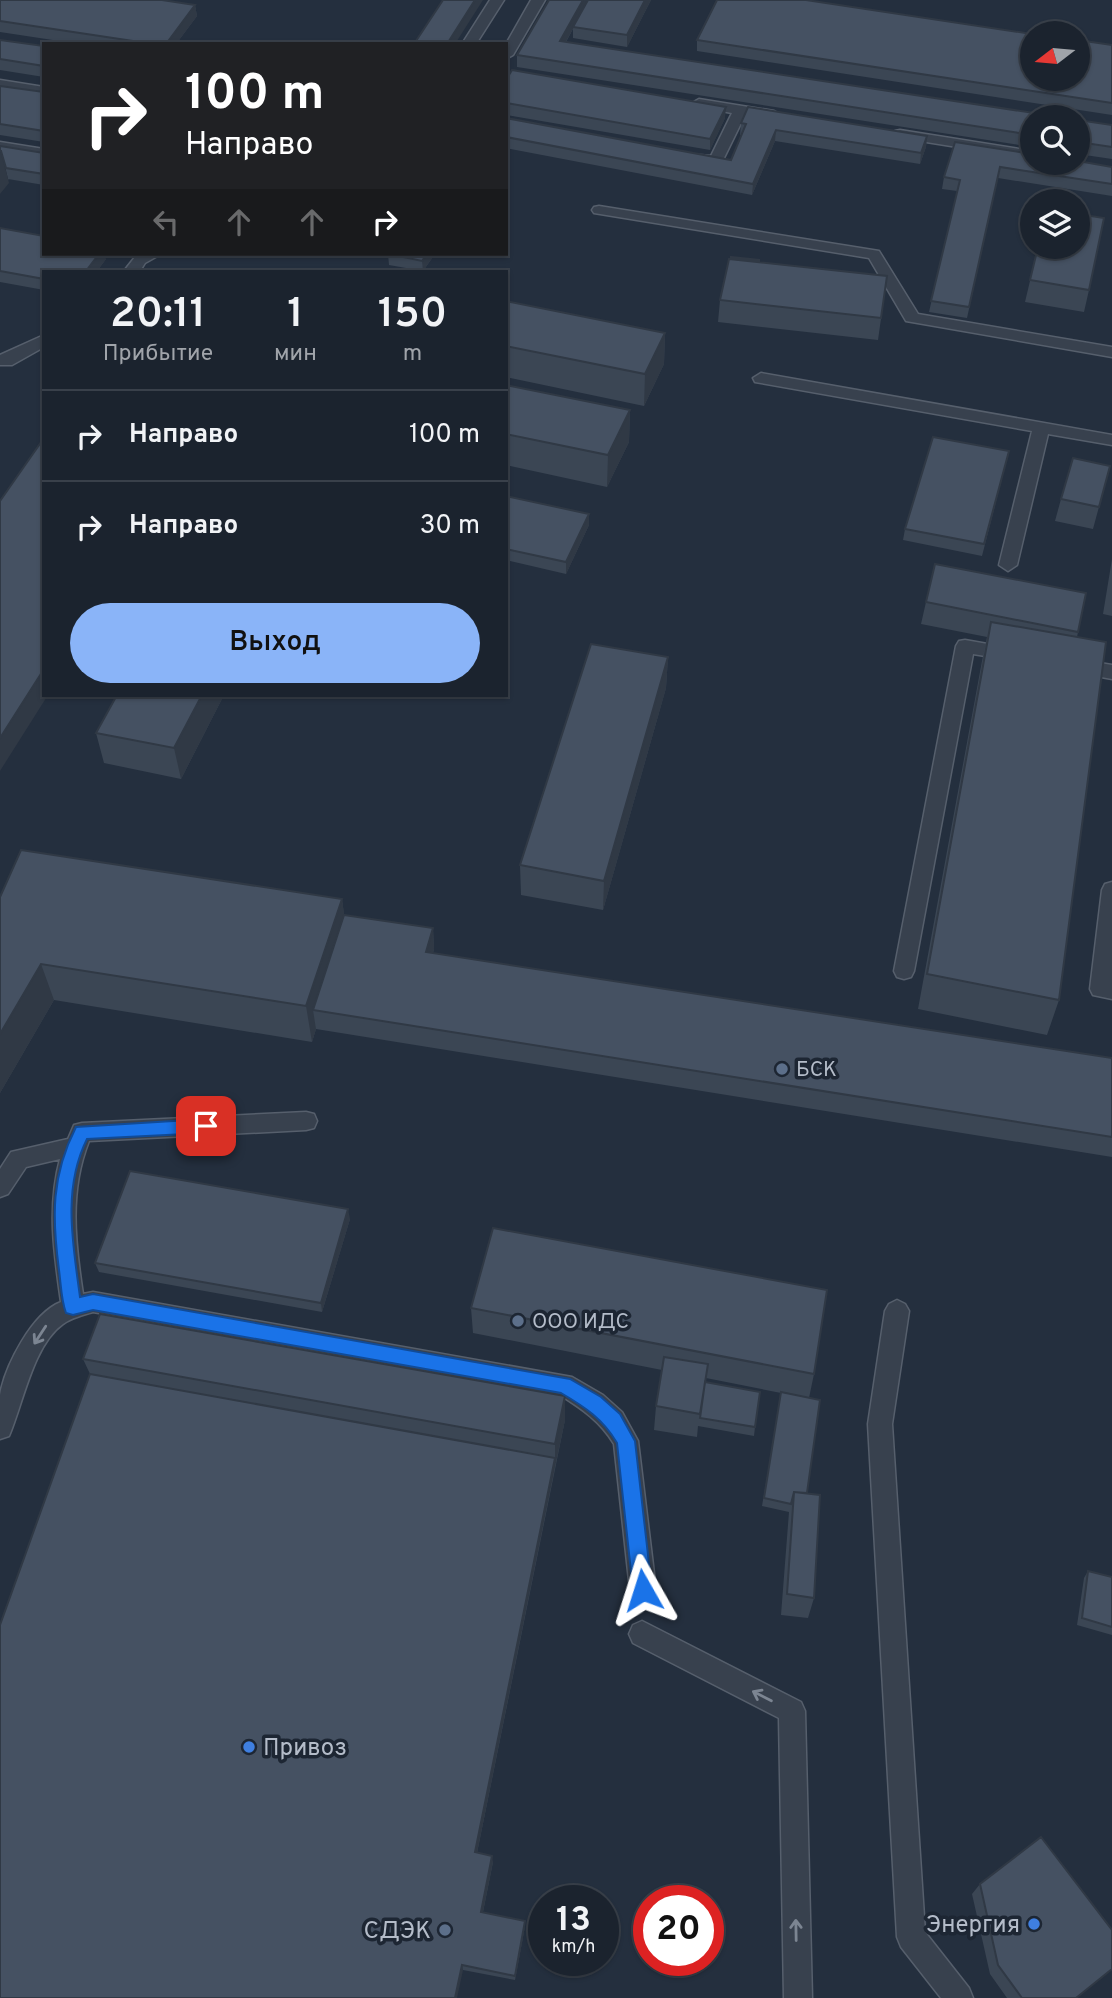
<!DOCTYPE html>
<html lang="ru">
<meta charset="utf-8">
<style>
body{margin:0;font-family:Overpass,sans-serif;background:#242b36;color:#f1f3f6;height:100vh;display:flex;flex-direction:column;font-size:26px;white-space:nowrap}
*{box-sizing:border-box;margin:0}
p{font-size:23px;color:#a0a4aa}
.icon{flex:none;width:38px;height:38px;fill:none;stroke:currentColor;stroke-width:2;stroke-linecap:round;stroke-linejoin:round}
.map{position:relative;flex:1;overflow:hidden}
.side{position:absolute;left:42px;top:270px;width:466px;height:427px;display:flex;flex-direction:column;background:#1b232e;border-radius:0px;box-shadow:0 2px 5px #0004,0 0 0 2px #39404a}
.side>*{flex:none}
.hud{position:absolute;left:42px;top:42px;width:466px;height:214px;border-radius:0px;box-shadow:0 2px 5px #0004,0 0 0 2px #39404a;background:#202124;color:#fff;overflow:hidden}
.needle{width:46px;rotate:254deg}
.fabs{position:absolute;left:1020px;top:21px;display:grid;gap:14px}
.fabs a{display:grid;place-items:center;width:70px;height:70px;border-radius:50%;background:#1b232e;box-shadow:0 2px 5px #0004,0 0 0 2px #39404a;font-size:35px}
.speed{position:absolute;left:528px;top:1885px;display:flex;gap:14px;font-size:35px;font-weight:700;text-align:center}
.speed>*{display:grid;place-content:center;width:91px;height:91px;border-radius:50%;background:#1b232e;box-shadow:0 2px 5px #0004,0 0 0 2px #39404a;line-height:1}
.speed small{font-size:18px;font-weight:400}
.speed .limit{border:10px solid #d22;background:#fff;color:#111}
.pin{position:absolute;display:grid;place-items:center;width:60px;height:60px;color:#fff;margin:-30px;border-radius:14px;box-shadow:0 4px 10px #0006}
.me{position:absolute;width:77px;margin:-38px;rotate:354deg;stroke-linejoin:round;filter:drop-shadow(0 0 5px #0008)}
.turn{display:flex;align-items:center;gap:24px;height:147px;padding:0 28px;font-size:32px}
.turn .icon{width:91px;height:91px;stroke-width:2.5}
.turn b{display:block;font-size:49px;line-height:60px}
.lanes{display:flex;align-items:center;height:66px;padding:0 28px;background:#0003;justify-content:center;gap:35px;direction:ltr}
.lanes .off{opacity:.35}
.eta{display:flex;justify-content:space-evenly;align-items:center;height:119px;text-align:center}
.eta b{font-size:42px;font-weight:600;line-height:49px}
.button{display:flex;gap:14px;margin-top:auto;padding:14px 28px}
.button a{flex:1;height:80px;border-radius:42px;background:#8ab4f8;color:#111;font-size:28px;font-weight:600;line-height:80px;text-align:center}
ul{padding:0;list-style:none}
li{display:flex;align-items:center;gap:21px;height:91px;padding:0 28px;border-top:2px solid #39404a}
li div{flex:1}
li b{display:block;font-size:26px}
li em{font-style:normal}
.map>svg:first-child{display:block}
.lines{fill:none;stroke-linecap:round;stroke-linejoin:round}
.lane-casing{stroke:#565f6c;stroke-width:3}
.lane{fill:#38414e;fill-rule:evenodd}
.wall{fill:#3b4654}
.shaded-wall{fill:#303945}
.building{fill:#455162;stroke:#303945;stroke-width:2}
.oneway{stroke:#7c8592}
.route{fill:#1a73e8;stroke:#114b97;stroke-width:2}
.service-dot{fill:#5c6f8a;stroke:#1d2633;stroke-width:2.5}
.shop-dot{fill:#3f7fe0;stroke:#1d2633;stroke-width:2.5}
.labels{text-anchor:middle;stroke-width:7;stroke-linejoin:round;paint-order:stroke}
.poi-label{font-size:21px;fill:#b4bcc9;stroke:#1d2633;text-anchor:start}
.near-poi-label{font-size:24px;fill:#b4bcc9;stroke:#1d2633;text-anchor:end}
</style>
<div class="map">
<svg width="1112" height="1998" viewBox="0 0 1112 1998">
<rect width="100%" height="100%" fill="#242f3e"/>
<g class="lines">
<g class="lane-casing">
<path id="lane" d="M490,0H504L476,44H462Z
M531,0H545L513,55L506,59V44Z
M0,80L44,87V95L0,88Z
M699,99L774,111L781,115L774,119L745,115L721,164L687,160L685,157L687,154L711,156L732,113L694,106L692,103Z
M900,130L1032,151V159L895,137L893,134L895,131Z
M0,142L44,149V157L0,150Z
M599,206L879,251L918,314L1112,347V357L906,321L869,258L594,213L592,210L594,207Z
M141,254H161L145,263L140,271H124L135,257Z
M44,335V347L12,365H0V355Z
M761,373L1112,435V445L1048,434L1017,565L1008,571L999,565L1032,431L755,382L753,378Z
M965,640L1010,648L1016,649L1019,654L1016,659L1010,660L973,654L914,971L911,977L904,979L897,977L894,971L956,646L959,641Z
M1076,659L1112,665V679L1069,671L1067,666L1069,661Z
M1112,882V999L1093,995L1090,989L1102,890L1105,884Z
M306,1112L314,1114L317,1121L314,1128L306,1130L89,1141C69,1191 75,1242 83,1294L93,1292L572,1377L603,1395L622,1412L638,1441L656,1590L652,1599L643,1603L634,1599L630,1590L614,1444C600,1421 582,1409 560,1395L93,1312C83,1315 71,1318 63,1324C33,1345 23,1404 9,1436L0,1439C0,1425 0,1409 0,1395C5,1366 32,1313 61,1302C54,1254 47,1207 60,1159L26,1167L8,1194L0,1197V1169L11,1152L68,1139L74,1125L82,1123Z
M897,1300L905,1304L909,1311L892,1424L925,1932L969,1988L973,1998H941L901,1947L897,1937L868,1424L885,1311L889,1304Z
M642,1621L801,1702L805,1711L812,1998H784L779,1718L633,1643L629,1634L633,1625Z"/>
</g>
<use href="#lane" class="lane"/>
</g>
<path class="wall" d="M0,0L195,5L197,16L176,44H79L0,32Z
M549,0H651L627,47L573,38V29L566,42L1032,117V147L517,67V55Z
M0,40L44,46V77L0,70Z
M697,40L1112,45V115L697,51Z
M506,80L725,118L710,150L506,115Z
M0,86L44,92V142L0,135Z
M506,118L731,160L742,135H740L741,123L927,136L926,147L920,164L775,141L752,195L506,148Z
M1078,120L1112,125V159L1078,154Z
M955,142L1112,167V196L998,178L967,318L929,312L957,191L942,189L944,177Z
M0,146L44,153V185L8,179L9,183Z
M0,228L106,259L97,271H44V290L0,282Z
M1038,247L1089,290L1084,312L1025,302Z
M388,254H435L423,271L389,265Z
M759,263L887,276L878,340L718,322L720,300Z
M506,301L665,333L664,364L644,406L506,377Z
M506,385L630,410L629,442L607,487L506,465Z
M1009,451L982,556L903,540L905,529Z
M1110,466L1093,529L1055,521L1061,499Z
M506,496L589,514V525L566,574L506,560Z
M1112,559V616L1103,614Z
M926,602L1078,632L1077,637L1059,1000L1047,1035L918,1009L982,661L987,637L921,624Z
M668,657L666,688L603,910L521,895L520,865Z
M224,695L181,779L104,763L96,733Z
M0,897L342,899L344,915L433,928L434,949L433,953L1112,1058V1157L316,1029L312,1042L54,1000L0,1093Z
M350,1219L322,1312L99,1272L95,1263Z
M471,1308L814,1374L809,1398L807,1493L814,1598L808,1618L781,1615L789,1512L762,1506L781,1393L706,1378L705,1382L755,1427L754,1436L698,1426L697,1437L654,1430L656,1406L662,1370L473,1333Z
M83,1359L565,1396V1420L477,1853L493,1862L483,1912L525,1921V1926L515,1980L463,1970L90,1374Z
M1088,1571L1112,1577V1635L1077,1625L1084,1578Z
M980,1884L1077,1998H1007L990,1974L972,1894Z"/>
<path class="shaded-wall" d="M475,0H483L455,44H447Z
M583,0H589L560,52V41Z
M645,0H651L627,47V35Z
M195,5L197,16L176,44H166Z
M726,107L725,118L710,150V139Z
M776,130L775,141L752,195L753,184Z
M927,136L926,147L920,164L921,153Z
M1,151L9,183L0,194V153Z
M99,254H105L106,259L97,271H86Z
M427,254H435L423,271L422,261Z
M665,333L664,364L644,406L645,374Z
M630,410L629,442L607,487L608,455Z
M589,514V525L566,574V562Z
M668,657L666,688L603,910L604,881Z
M44,669V695H48L0,771V738Z
M202,695H224L181,779L174,748Z
M342,899L347,935L313,1010L316,1029L312,1042L306,1006Z
M433,928L434,949L428,972L426,952Z
M41,964L54,1000L0,1093V1034Z
M348,1209L350,1219L322,1312L321,1303Z
M565,1396V1420L555,1467V1444Z
M555,1458V1467L476,1858L475,1852Z
M492,1856L493,1862L482,1917L481,1912Z
M525,1921V1926L515,1980V1976Z
M462,1965L463,1970L457,1998H455Z"/>
<path class="building" d="M0,0H162L195,5L166,44H153L0,21Z
M443,0H475L447,44H414Z
M549,0H583L560,41L1060,117H1032V135L517,55Z
M588,0H645L627,35L573,27Z
M717,0H806L1032,34V79H1078V40L1112,45V103L697,40Z
M0,40L44,46V66L0,59Z
M512,70L726,107L710,139L506,103V80Z
M0,86L44,92V131L0,124Z
M748,107L927,136L921,153L776,130L753,184L506,137V118L731,160L746,124L741,123Z
M1078,120L1112,125V147L1078,142Z
M955,142L1032,154V163H1078V161L1112,167V184L1000,167L969,307L931,301L960,180L944,177Z
M0,146L44,153V174L6,168L1,151H0Z
M1078,214L1104,218L1089,290L1030,280L1038,247H1078Z
M0,228L44,236V254H99L86,271H44V279L0,271Z
M389,254H427L422,261Z
M731,257L759,260V262L731,259Z
M729,259L887,276L881,318L720,300Z
M506,301L665,333L645,374L506,346Z
M506,385L630,410L608,455L506,434Z
M933,437L1009,451L984,544L905,529Z
M44,438V669L0,738V501Z
M1073,458L1110,466L1099,507L1061,499Z
M506,496L589,514L566,562L506,549Z
M935,564L1086,593L1078,632L926,602Z
M991,622L1106,642L1059,1000L927,974Z
M591,644L668,657L604,881L520,865Z
M117,695H202L174,748L96,733Z
M21,850L342,899L306,1006L41,964L0,1034V897Z
M344,915L433,928L426,952L1112,1058V1137L313,1010Z
M130,1171L348,1209L321,1303L95,1263Z
M493,1228L827,1290L814,1374L471,1308Z
M100,1314L565,1396L555,1444L83,1359Z
M664,1357L708,1364L700,1414L656,1406Z
M90,1374L555,1458L475,1852L492,1856L481,1912L525,1921L515,1976L462,1965L455,1998H0V1625Z
M705,1382L760,1392L755,1427L700,1418Z
M781,1392L820,1400L807,1493L794,1492L791,1504L764,1498Z
M794,1492L820,1495L814,1598L787,1594Z
M1088,1571L1112,1577V1627L1082,1618Z
M1041,1837L1112,1930V1969L1076,1998H1022L998,1965L980,1884Z"/>
<defs><path id="oneway-shaft" d="M-6 0H5M1.5-3L5.5 0L1.5 3" fill="none" stroke-width="1.6" stroke-linecap="round" stroke-linejoin="round" transform="scale(1.75)"/></defs>
<g class="oneway">
<use href="#oneway-shaft" transform="translate(40 1335) rotate(123)"/>
<use href="#oneway-shaft" transform="translate(762 1696) rotate(-153)"/>
<use href="#oneway-shaft" transform="translate(796 1930) rotate(-91)"/>
</g>
<path class="route" d="M206,1119L212,1121L214,1126L212,1131L206,1133L87,1139C62,1189 73,1244 80,1297L93,1294L570,1379L601,1397L620,1414L635,1441L652,1590L650,1597L643,1600L636,1597L633,1590L617,1443C603,1419 585,1407 561,1393L93,1310L73,1315L66,1313C61,1300 61,1284 59,1270C52,1217 51,1176 76,1127Z"/>
<g class="service-dot">
<circle cx="782" cy="1069" r="7"/>
<circle cx="518" cy="1321" r="7"/>
<circle cx="445" cy="1930" r="7"/>
</g>
<g class="shop-dot">
<circle cx="249" cy="1747" r="7"/>
<circle cx="1034" cy="1924" r="7"/>
</g>
<g class="labels">
<g class="poi-label">
<text x="796" y="1076">БСК</text>
<text x="532" y="1328">ООО ИДС</text>
</g>
<g class="near-poi-label">
<text x="263" y="1755" text-anchor="start">Привоз</text>
<text x="1020" y="1932">Энергия</text>
<text x="431" y="1938">СДЭК</text>
</g>
</g>
</svg>
<div class="fabs">
<a><svg class="needle" viewBox="-14 -14 28 28"><path d="M0-13l5 13h-10z" fill="#e53935"/><path d="M0 13l5-13h-10z" fill="#a0a4aa"/></svg></a>
<a><svg class="icon" aria-label="search" viewBox="0 0 24 24"><circle cx="10" cy="10" r="6"/><path d="M15 15l6 6"/></svg></a>
<a><svg class="icon" aria-label="layers" viewBox="0 0 24 24"><path d="M12 4l9 5-9 5-9-5zM3 14l9 5 9-5"/></svg></a>
</div>
<div class="speed"><div>13<small>km/h</small></div><div class="limit">20</div></div>
<div class="pin" style="left:206px;top:1126px;background:#d93025"><svg class="icon" aria-label="arrive" viewBox="0 0 24 24"><path d="M6 21V4h12l-3 4 3 4H6"/></svg></div>
<svg class="me" style="left:643px;top:1590px" viewBox="-20 -20 40 40"><path d="M0-17L14 15 0 8-14 15z" fill="#1a73e8" stroke="#fff" stroke-width="4"/></svg>
<div class="hud">
<div class="turn"><svg class="icon" aria-label="right" viewBox="0 0 24 24"><path d="M7 20v-9h11M14 6l5 5-5 5"/></svg><div><b>100 m</b>Направо</div></div>
<div class="lanes"><svg class="icon off" aria-label="left" viewBox="0 0 24 24"><path d="M17 20v-9H6M10 6l-5 5 5 5"/></svg><svg class="icon off" aria-label="ahead" viewBox="0 0 24 24"><path d="M12 20V5M6 11l6-6 6 6"/></svg><svg class="icon off" aria-label="ahead" viewBox="0 0 24 24"><path d="M12 20V5M6 11l6-6 6 6"/></svg><svg class="icon" aria-label="right" viewBox="0 0 24 24"><path d="M7 20v-9h11M14 6l5 5-5 5"/></svg></div>
</div>
<section class="side">
<div class="eta">
<div><b>20:11</b><p>Прибытие</p></div>
<div><b>1</b><p>мин</p></div>
<div><b>150</b><p>m</p></div>
</div>
<ul>
<li><svg class="icon" aria-label="right" viewBox="0 0 24 24"><path d="M7 20v-9h11M14 6l5 5-5 5"/></svg><div><b>Направо</b></div><em>100 m</em></li>
<li><svg class="icon" aria-label="right" viewBox="0 0 24 24"><path d="M7 20v-9h11M14 6l5 5-5 5"/></svg><div><b>Направо</b></div><em>30 m</em></li>
</ul>
<div class="button"><a>Выход</a></div>
</section>
</div>
